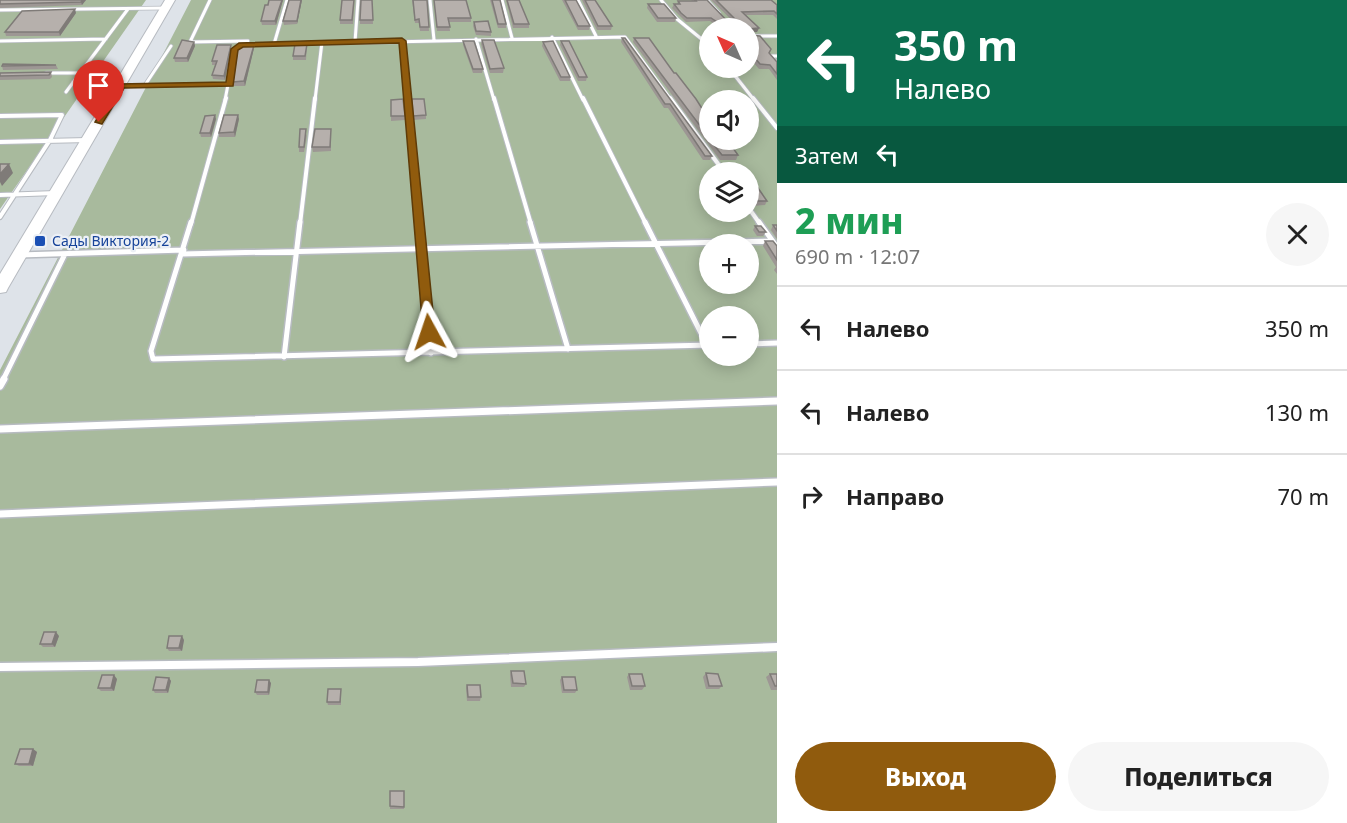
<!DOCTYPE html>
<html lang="ru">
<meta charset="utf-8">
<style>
body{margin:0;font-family:"Noto Sans",sans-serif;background:#f6f6f6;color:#222;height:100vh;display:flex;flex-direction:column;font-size:22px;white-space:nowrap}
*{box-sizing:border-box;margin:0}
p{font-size:20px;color:#767676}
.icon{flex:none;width:33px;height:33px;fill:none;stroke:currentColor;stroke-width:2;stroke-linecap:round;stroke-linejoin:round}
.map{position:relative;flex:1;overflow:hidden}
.drawer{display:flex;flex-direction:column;background:#fff;width:570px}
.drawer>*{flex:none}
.top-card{background:#0b6e4f;color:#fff;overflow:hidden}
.needle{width:39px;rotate:315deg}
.buttons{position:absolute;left:699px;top:18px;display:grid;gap:12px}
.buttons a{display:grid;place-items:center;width:60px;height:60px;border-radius:50%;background:#fff;box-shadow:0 3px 15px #0003;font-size:30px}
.pin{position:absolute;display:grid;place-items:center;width:51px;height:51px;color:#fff;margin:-62px -26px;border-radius:50% 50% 50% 0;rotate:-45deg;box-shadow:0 0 6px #0007}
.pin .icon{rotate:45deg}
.me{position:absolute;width:66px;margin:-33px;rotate:355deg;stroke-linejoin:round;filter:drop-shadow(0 0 4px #0008)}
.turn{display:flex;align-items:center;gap:21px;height:126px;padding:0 18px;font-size:27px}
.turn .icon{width:78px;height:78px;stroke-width:2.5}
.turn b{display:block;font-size:42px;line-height:51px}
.then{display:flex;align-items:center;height:57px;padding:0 18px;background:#0003;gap:12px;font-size:22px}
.round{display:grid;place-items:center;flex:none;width:63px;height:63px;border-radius:32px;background:#f6f6f6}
.headline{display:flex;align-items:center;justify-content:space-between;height:102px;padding:0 18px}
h1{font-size:36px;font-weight:800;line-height:45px;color:#1e9e55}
.primary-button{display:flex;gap:12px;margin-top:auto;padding:12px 18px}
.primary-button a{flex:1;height:69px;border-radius:36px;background:#905b0d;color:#fff;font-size:24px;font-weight:800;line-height:69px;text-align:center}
.primary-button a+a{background:#f6f6f6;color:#222}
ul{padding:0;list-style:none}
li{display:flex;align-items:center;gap:18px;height:84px;padding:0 18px;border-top:2px solid #e0e0e0}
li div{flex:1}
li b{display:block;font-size:22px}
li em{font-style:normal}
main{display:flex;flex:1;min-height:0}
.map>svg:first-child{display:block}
.green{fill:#a8ba9d;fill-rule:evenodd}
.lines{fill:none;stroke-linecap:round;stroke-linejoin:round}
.lane-far4-casing{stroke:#b7bbc1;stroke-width:4.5}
.lane-far3-casing{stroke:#b7bbc1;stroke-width:6}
.lane-far2-casing{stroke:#b7bbc1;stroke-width:8}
.lane-far1-casing{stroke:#b7bbc1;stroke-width:10}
.lane-casing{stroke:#b7bbc1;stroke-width:11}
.primary-casing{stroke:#b7bbc1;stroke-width:2}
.lane-far4{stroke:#fff;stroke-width:3}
.lane-far3{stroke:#fff;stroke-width:4}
.lane-far2{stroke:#fff;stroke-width:5}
.lane-far1{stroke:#fff;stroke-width:7}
.lane{stroke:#fff;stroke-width:8}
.primary{fill:#fff;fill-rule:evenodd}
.wall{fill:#9d9794}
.shaded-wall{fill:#7f7b78}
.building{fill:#b6b0ac;stroke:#7f7b78;stroke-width:1.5}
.route{fill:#905b0d;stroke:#5e3b08;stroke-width:1.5}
.transit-dot{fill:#1a4fb4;stroke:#ecf0f6;stroke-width:2}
.labels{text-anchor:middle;stroke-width:4.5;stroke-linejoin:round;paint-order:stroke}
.far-transit-label{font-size:14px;fill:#164399;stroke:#ecf0f6;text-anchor:start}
</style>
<main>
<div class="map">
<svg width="777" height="823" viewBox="0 0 777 823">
<rect width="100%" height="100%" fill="#dee3e9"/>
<path class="green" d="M0,0H146L0,209Z
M191,0H777V823H0V370ZM710,28H748V68H710ZM710,100H748V140H710ZM710,172H748V212H710ZM710,244H748V284H710ZM710,316H748V356H710Z"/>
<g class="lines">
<g class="lane-far4-casing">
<path id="lane-far4" d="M210,0L190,42L248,41
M430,0L434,40
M502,0L512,38
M578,0L596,36
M661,0L677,19L710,46
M707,0L719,13
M0,10L166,8
M748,36H777
M552,37L583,100
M476,39L494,100
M0,41L106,39
M402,41L407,100
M355,42L358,0
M274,44L287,0
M777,56H771L777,63
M729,68L754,100
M46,73H94L99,82
M73,82H122
M145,85L171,46
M121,86L230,84
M66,92L128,9
M225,100L235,49L242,45L625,37L671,100
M315,100L322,42"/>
</g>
<g class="lane-far3-casing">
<path id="lane-far3" d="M407,98L419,224
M494,98L531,224
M583,98L646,224
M670,98L724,172
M753,98L777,128
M0,116L62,115L50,140L0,217
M0,142L88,140
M0,195L56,193
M748,207L760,224
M191,224L226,98
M300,224L315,98"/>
</g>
<g class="lane-far2-casing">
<path id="lane-far2" d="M191,222L151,351L153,359L710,345
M419,222L431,353
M530,222L568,349
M645,222L707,345
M759,222L777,247
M182,254L772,241
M19,255L184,250
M748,344L777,343
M284,357L300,222
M3,380L65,254"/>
</g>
<g class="lane-far1-casing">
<path id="lane-far1" d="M0,386L4,379
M0,429L777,401
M0,514L777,482"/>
</g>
<g class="lane-casing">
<path id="lane" d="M0,667L418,662L777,647"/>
</g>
<g class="primary-casing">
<path id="primary" d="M165,0H175L8,288L6,292L0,293V274Z"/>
</g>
<use href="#lane-far4" class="lane-far4"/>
<use href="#lane-far3" class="lane-far3"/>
<use href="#lane-far2" class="lane-far2"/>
<use href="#lane-far1" class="lane-far1"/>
<use href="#lane" class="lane"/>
<use href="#primary" class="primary"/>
</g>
<path class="wall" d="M0,0H86L82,5L0,8Z
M269,0H283L276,25H262L261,21Z
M289,0H302L297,24L284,25L283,21Z
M354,0L353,24H340V20Z
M372,0L373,24H360V20Z
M412,0H427L429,31H420L419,23H415Z
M434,0H466L471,18V22H449L450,31H437Z
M490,0H500L506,24V28H498Z
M506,0H519L529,24V28H513Z
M562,0H576L590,26L589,30H578Z
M582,0H595L612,26L611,30H597Z
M691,0H707L733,27H737V25L711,0H771L777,5V19L773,15H746L759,28L757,32L748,28H719L710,21L686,22L672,8L674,4H677L678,1H692Z
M648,4L676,18L675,22H657L647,8Z
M76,13L60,36H6L5,32Z
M474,22L491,32V36L476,35L473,26Z
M748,35L769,53L777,62V80L769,69H759L748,56Z
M622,38L712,156L710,160H703L668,108H664L621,42Z
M634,38L674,73L710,121V140H721L738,155L736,160H720L633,42Z
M482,40L504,68L503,73H490L481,44Z
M463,41L483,69L482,73H473L463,45Z
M561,41L587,77L586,81H578L560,45Z
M194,42L195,46L188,62H175L174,58Z
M543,42L570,77V81H560L542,46Z
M307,44L306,60H293V56Z
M254,45V48L245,86H233V82Z
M231,49L225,80L213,79L212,75L215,65H212V61Z
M56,65L58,69L3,70L2,66Z
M51,72L52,77L50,79L0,80V73Z
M412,99L426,115V119L413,120Z
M391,100L405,116V120L391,121Z
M216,119L211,137H201L200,133Z
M239,119L235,137H219V133Z
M331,129V151L313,152L312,147Z
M307,134L304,152H299V147Z
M748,178L767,201L765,205L752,206L748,203Z
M773,225H777V239L771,230Z
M755,226L766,232L763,236H757L753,230Z
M765,241L777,246V274L774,270L776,267L763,246Z
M59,636L55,647H43L40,644Z
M184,640L182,651H169L167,648Z
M511,671L526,684L524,687H511L510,675Z
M706,673L722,686L719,689H706L703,677Z
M629,674L645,686L642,690H630L627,677Z
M770,674H777V690H771L766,677Z
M562,677L577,690L575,693H562L560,680Z
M169,678L171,681L168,693H155L153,690Z
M117,679L114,691H101L98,688Z
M271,683L269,695H257L255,692Z
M467,685L481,697L480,701H467L466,688Z
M341,689V705H328L327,702Z
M33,749L37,752L33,766H19L15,764Z
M390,791H404V809H390Z"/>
<path class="shaded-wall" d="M82,0H86L82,5L81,2Z
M282,0H283L276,25L275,21Z
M301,0H302L297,24V21Z
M75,9L76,13L60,36L59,32Z
M759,28L757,32L748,33V29Z
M194,42L195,46L188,62L187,58Z
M231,45V49L225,80L224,76Z
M254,45V48L245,86L244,81Z
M215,115L216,119L211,137L210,133Z
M238,115L239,119L235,137L234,132Z
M9,164L13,173L2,186L0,182V174Z
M56,632L59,636L55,647L52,644Z
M182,636L184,640L182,651L179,648Z
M114,675L117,679L114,691L111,688Z
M169,678L171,681L168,693L166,690Z
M269,680L271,683L269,695L268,692Z
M33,749L37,752L33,766L29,764Z"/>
<path class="building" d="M0,0H82L81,2L0,4Z
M269,0H282L275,21H261L265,5H268Z
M289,0H301L297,21H283Z
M342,0H354L352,20H340Z
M361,0H372L373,20H360Z
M413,0H427L429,27H420L419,19L415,20Z
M434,0H466L471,18H448L450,27H437Z
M492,0H500L506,24H498Z
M507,0H519L529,24H514Z
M565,0H576L590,26H578Z
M585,0H595L612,26H598Z
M695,0H707L733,27H738V22L716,0H771L777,5V14L774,11L742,12L759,28L748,29L726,28L711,18H687L681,13L674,4H680L678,1H696Z
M648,4H664L676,18H658Z
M75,9L59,32H5L22,11Z
M488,21L491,32L476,31L474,22Z
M748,35L760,36L771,49L769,53L777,62V74L770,65L760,64L748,50Z
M622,38H625L712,156H705L670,104H665Z
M634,38H649L674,73H676L696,99L710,121V139Z
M182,40L194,42L187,58H174Z
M482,40H494L504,68L490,69Z
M463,41H474L483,69H473Z
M553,41L570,77H561L543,42Z
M561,41H569L587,77H579Z
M295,44H307L305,56H293Z
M217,45H231L224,76L212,75L217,61H212Z
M254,45L244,81L233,82L238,47Z
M3,64L56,65L2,66Z
M51,72L49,75L0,76V73Z
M403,99L405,116H391V100Z
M412,99H424L426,115L413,116Z
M215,115L210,133H200L205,116Z
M224,115H238L234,132L219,133Z
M300,129H306L304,147H299Z
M315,129H331L330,147H312Z
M710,140H721L722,142L728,141L738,155H722Z
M0,164H9L0,174Z
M748,178H751L767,201H754L750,198L748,200Z
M773,225H777V231Z
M755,226H761L766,232H759Z
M765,241H773L777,246V260Z
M44,632H56L52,644H40Z
M169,636H182L179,648H167Z
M511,671H524L526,684L513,683Z
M706,673L718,674L722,686H709Z
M629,674H642L645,686H632Z
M770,674H777V686H775Z
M102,675H114L111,688H98Z
M156,677L169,678L166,690H153Z
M562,677H575L577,690H564Z
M257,680H269L268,692H255Z
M467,685H480L481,697H468Z
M328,689H341L340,702H327Z
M20,749H33L29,764H15Z
M390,791H404V807L390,806Z"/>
<path class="route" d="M402,38L406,41L435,332L429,336L423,332L399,43L243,47L238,50L233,86L124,88L102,124L95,122L118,84L226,82L231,49L239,43Z"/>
<rect class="transit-dot" x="34" y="235" width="12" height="12" rx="3"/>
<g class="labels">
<g class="far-transit-label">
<text x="52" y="246">Сады Виктория-2</text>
</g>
</g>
</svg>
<div class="buttons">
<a><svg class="needle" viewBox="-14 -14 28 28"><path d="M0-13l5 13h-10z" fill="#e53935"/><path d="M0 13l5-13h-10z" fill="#767676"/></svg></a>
<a><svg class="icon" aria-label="sound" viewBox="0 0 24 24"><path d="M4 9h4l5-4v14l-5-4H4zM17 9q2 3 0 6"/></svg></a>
<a><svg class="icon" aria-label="layers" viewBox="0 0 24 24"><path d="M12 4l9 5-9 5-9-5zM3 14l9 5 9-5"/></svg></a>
<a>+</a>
<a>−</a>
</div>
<div class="pin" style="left:99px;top:122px;background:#d93025"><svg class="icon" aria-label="arrive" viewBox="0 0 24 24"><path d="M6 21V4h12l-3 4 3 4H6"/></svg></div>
<svg class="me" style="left:429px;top:332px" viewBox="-20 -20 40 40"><path d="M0-17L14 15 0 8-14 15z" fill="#905b0d" stroke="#fff" stroke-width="4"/></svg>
</div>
<section class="drawer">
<div class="top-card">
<div class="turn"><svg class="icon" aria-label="left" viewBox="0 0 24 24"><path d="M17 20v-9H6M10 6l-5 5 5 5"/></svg><div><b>350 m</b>Налево</div></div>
<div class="then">Затем<svg class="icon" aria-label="left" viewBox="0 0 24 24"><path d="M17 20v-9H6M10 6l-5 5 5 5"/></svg></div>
</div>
<div class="headline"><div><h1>2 мин</h1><p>690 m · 12:07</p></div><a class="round"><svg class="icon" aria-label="close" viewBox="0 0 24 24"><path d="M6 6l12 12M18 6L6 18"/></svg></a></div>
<ul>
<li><svg class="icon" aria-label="left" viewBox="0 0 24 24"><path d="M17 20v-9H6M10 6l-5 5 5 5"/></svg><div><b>Налево</b></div><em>350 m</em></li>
<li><svg class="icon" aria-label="left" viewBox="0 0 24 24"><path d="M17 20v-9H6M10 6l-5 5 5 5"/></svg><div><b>Налево</b></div><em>130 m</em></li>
<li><svg class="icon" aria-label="right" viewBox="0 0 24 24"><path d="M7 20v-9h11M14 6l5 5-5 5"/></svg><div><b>Направо</b></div><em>70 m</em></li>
</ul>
<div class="primary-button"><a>Выход</a><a>Поделиться</a></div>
</section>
</main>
